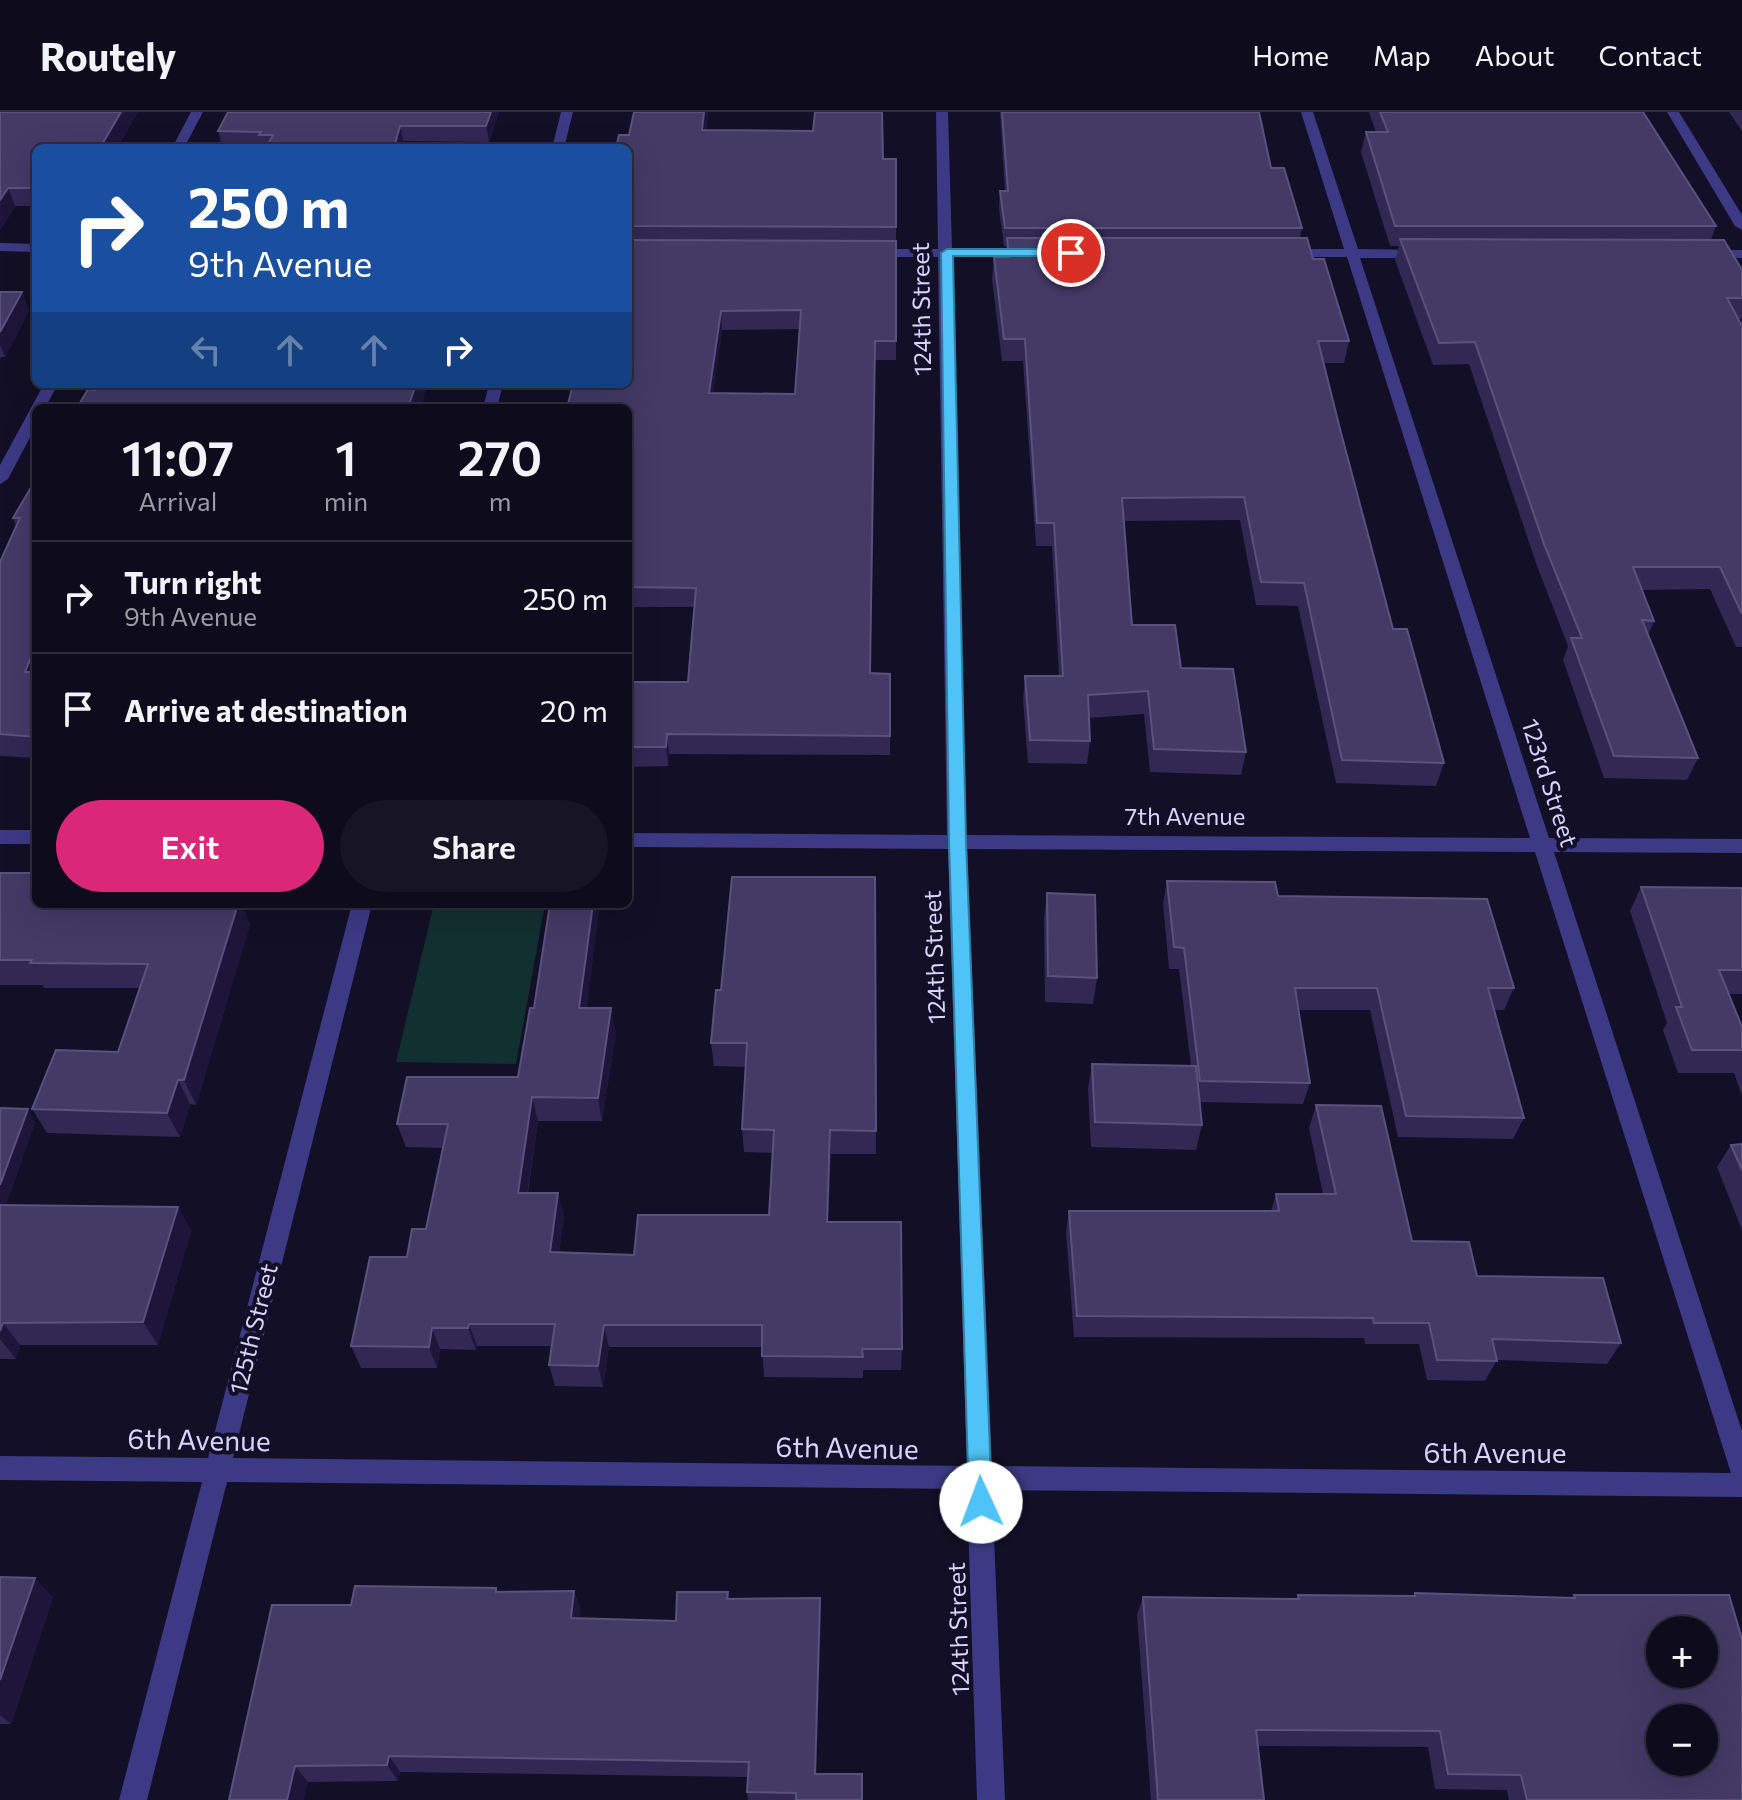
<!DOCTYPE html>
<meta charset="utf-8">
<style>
body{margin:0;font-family:Commissioner,sans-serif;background:#171425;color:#f1f3f6;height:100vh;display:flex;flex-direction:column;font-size:30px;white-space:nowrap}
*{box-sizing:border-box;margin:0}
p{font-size:26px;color:#9b9ba3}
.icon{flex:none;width:44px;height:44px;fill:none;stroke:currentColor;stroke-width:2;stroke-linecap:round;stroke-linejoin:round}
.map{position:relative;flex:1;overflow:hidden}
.details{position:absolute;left:32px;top:292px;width:600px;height:504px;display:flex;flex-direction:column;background:#0e0b1c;border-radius:12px;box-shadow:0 8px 32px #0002,0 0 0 2px #2e2b3b}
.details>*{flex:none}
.hud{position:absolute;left:32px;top:32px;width:600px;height:244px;border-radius:12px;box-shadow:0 8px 32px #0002,0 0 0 2px #2e2b3b;background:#1a4fa0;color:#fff;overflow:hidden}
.tools{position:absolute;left:1646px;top:1504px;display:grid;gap:16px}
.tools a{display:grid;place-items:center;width:72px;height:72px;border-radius:50%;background:#0e0b1c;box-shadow:0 8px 32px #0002,0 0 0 2px #2e2b3b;font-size:40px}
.pin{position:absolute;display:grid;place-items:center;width:68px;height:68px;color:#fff;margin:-34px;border:4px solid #fff;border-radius:50%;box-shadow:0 2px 8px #0007}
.me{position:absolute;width:88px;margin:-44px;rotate:358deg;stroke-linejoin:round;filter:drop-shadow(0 0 6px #0008)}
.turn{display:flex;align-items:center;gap:28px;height:168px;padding:0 24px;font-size:36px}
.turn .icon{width:104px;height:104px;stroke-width:2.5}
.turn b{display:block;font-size:56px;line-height:68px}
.lanes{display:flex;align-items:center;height:76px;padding:0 24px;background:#0003;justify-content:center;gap:40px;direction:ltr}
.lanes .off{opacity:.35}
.eta{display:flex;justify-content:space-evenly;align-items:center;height:136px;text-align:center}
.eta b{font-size:48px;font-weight:600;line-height:56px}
.action{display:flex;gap:16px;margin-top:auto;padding:16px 24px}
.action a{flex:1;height:92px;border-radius:48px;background:#db2777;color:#fff;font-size:32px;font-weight:600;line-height:92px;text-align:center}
.action a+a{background:#171425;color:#f1f3f6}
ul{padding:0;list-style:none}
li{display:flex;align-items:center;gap:24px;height:112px;padding:0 24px;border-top:2px solid #2e2b3b}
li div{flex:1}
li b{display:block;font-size:30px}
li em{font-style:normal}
header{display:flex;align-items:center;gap:48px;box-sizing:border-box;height:112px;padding:0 40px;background:#0e0b1c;border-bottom:2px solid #2e2b3b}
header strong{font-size:38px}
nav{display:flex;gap:44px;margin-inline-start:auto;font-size:28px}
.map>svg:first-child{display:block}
.green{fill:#12302f}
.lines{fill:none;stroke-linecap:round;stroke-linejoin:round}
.minor{fill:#3d3a85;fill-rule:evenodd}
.tertiary{fill:#3d3a85;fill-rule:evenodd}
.wall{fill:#312854;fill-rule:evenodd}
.shaded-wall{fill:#1d163a}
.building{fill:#433a66;stroke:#5a527e;stroke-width:2;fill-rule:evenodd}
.route{fill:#4fc3f7;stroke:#337fa1;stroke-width:2}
.labels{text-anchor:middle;stroke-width:8;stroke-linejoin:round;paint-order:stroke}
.street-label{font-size:24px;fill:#d9d4ff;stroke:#130f26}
.near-street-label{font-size:28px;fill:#d9d4ff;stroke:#130f26}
</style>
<header>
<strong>Routely</strong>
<nav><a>Home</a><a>Map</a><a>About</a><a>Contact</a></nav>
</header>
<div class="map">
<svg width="1742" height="1688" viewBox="0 0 1742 1688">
<rect width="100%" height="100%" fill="#130f26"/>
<path class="green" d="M434,792H545L516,952L396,950Z"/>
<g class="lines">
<path class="minor" d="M191,0H203L184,36H172Z
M561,0H573L564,36H552Z
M936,0H948L952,137H1030L1037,141L1030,145H952L966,723L1530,726L1347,145H1286L1279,141L1286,137H1344L1301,0H1313L1358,137L1422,138L1429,142L1422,146H1360L1549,726L1742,727V741L1554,740L1742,1319V1385L992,1378L1005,1688H977L967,1377L227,1370L147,1688H119L202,1370L0,1368V1344L208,1346L352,792H372L233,1346L967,1354L948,737L628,735V721L947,723L938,145H870L863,141L870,137H938ZM967,737L1535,740L1731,1361L992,1354Z
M0,131L36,132V140L0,139Z
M1706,138H1742V146L1701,145L1699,142Z
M44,272H58L45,296H36V314L8,367L0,372V353Z
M489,272H503L497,296H483Z
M0,718H36V732H0Z"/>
<path class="tertiary" d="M1667,0H1679L1742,103V118L1735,114Z"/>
</g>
<path class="wall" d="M0,0H138L117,36H36V94H15L0,118Z
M228,0H499L489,30L403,29L401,36H262L222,35L218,19Z
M708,0L706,18L883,47H896V248H875L870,561L890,562V643L669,642L668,654L628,655V570H688L695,495H628V36L629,23ZM800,217L795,282L713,281L722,218Z
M1000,0H1259L1271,56L1302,116L1300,126L1313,147L1349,229L1344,251H1323L1393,517L1444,651L1436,674L1336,671L1298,494L1256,493L1240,408L1123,409L1132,513L1181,556L1246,640L1241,663L1150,660L1144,602L1089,606L1090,629L1087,652L1028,651L1023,587L1025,564H1059L1052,434H1036L1023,249H1002L992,167L994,145H1006V134H1004L999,97L1000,79H1005Z
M1369,0H1643L1716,114L1711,128L1742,158V207H1738L1742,214V535H1736L1710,477L1642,478L1654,509L1648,523L1698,646L1687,668L1604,666L1563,548L1568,534L1537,454L1469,252L1433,253L1395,148L1399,134H1390L1361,40L1366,20H1376Z
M1729,0H1742V19Z
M0,180H22L29,199L5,245H1L0,247Z
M36,367V646L0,644V450L16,414L13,406Z
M0,761L36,792L250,812L196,993L190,992L180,1025L47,1021L32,997L118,940L139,876H44L42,873H0Z
M875,765L876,1042H831L828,1110L902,1237L901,1258H863V1266L764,1265L762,1235H609L603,1275L555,1274L549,1253L552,1234H477L476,1238L440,1237L437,1256H361L351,1234L407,1145L426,1117L443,1036L406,1035L397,1012L518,965L587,896L616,920L602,1009H538L528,1081L564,1103L559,1140L634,1143L769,1103L773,1041L744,1040L742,1017L746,955L714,954L711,931L721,878Z
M1167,769L1278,784L1514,876L1504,898H1494L1524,1006L1513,1027L1398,1025L1370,898H1298L1310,971L1303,992L1200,990L1202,1013L1196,1038L1091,1035L1088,977L1092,952L1191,954L1179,857H1169L1163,791Z
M1641,775L1742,776V882H1728L1742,915V984L1734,961H1678L1663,918L1667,911L1630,799Z
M1047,781L1097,866L1093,892L1045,890L1044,807Z
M1316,993L1412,1129L1477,1164L1621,1231L1607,1252L1497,1248L1485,1269L1427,1268L1419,1232H1365L1364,1226L1074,1225L1066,1120L1069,1099H1271L1276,1082H1323L1309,1016Z
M0,996L35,1010L6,1093L178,1095L191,1119L158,1233H20L16,1247H0Z
M1742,1032V1118L1717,1055L1731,1033Z
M0,1465L53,1485L11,1612H0Z
M496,1476L498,1480L574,1479L580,1497L579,1506L676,1509L728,1480L729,1487L820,1486L821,1505L816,1662H862V1688H748L747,1680L748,1665L400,1660L398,1669L308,1670L229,1688L351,1493Z
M1415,1481L1571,1486L1574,1483L1742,1688H1509L1507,1678L1435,1677L1428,1635L1258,1634L1264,1688H1151L1137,1503L1143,1485L1296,1487L1298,1483L1413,1484Z"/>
<path class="shaded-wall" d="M121,0H138L117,36H100Z
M491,0H499L489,30L486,14Z
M704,0H708L703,36L702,18Z
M400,14L403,29L401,36H394Z
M8,76L15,94L0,118V88Z
M22,180L29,199L5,245L0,233V220Z
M721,199L722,218L711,300L709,281Z
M416,272H428L421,296H408Z
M36,533V580L25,560Z
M667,622L669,642L668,654L666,635Z
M238,792H242L250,812L196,993L184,968Z
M593,792H600L584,920L579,896Z
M611,896L616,920L602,1009L598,986Z
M178,968L190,992L180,1025L167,1001Z
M532,985L538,1009L524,1103L518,1081Z
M28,997L35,1010L3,1101L0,1097V1073Z
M830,1018L831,1042L827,1132V1110Z
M558,1081L564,1103L556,1162L550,1140Z
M178,1095L191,1119L158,1233L143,1210Z
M3,1211L20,1233L16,1247L0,1227V1219Z
M469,1212L477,1234L476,1238L468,1216Z
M604,1213L609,1235L603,1275L598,1254Z
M432,1216L440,1237L437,1256L429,1235Z
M35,1466L53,1485L11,1612L0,1603V1568Z
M574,1479L580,1497L577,1524L571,1506Z
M820,1486L821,1505L816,1677L815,1662Z
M389,1644L400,1660L398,1669L387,1653Z
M295,1654L308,1670L304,1688H287Z"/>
<path class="building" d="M0,0H121L100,36H36V76H8L0,88Z
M228,0H491L486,14H400L394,36H266L273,23H259L261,20L218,19Z
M634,0H704L702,18L813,19L815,0H882L883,47H896V115L628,114V36H616L619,23H629Z
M1002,0H1259L1271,56H1284L1302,116H1005L1000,79H1008Z
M1380,0H1643L1716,114H1395L1366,20H1388Z
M1007,126H1307L1313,147H1324L1349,229H1318L1340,317L1393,517H1407L1444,651L1342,648L1304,471L1261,470L1244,385L1122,386L1132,513H1175L1181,556L1233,557L1246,640L1154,637L1148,579L1088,583L1090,629L1030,628L1025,564H1063L1054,411H1037L1025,227H1004L994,145H1009Z
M1400,127L1724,128L1742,158V186H1727L1742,214V502L1720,455H1633L1654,509L1642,508L1698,646L1614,644L1571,526H1582L1544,432L1475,230L1439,231Z
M628,128L896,129V229H875L870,561L890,562V624L667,622L666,635H628V570H688L696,476L628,475V296H567L573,272H628ZM801,198L795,282L709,281L721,199Z
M0,180H22L0,220Z
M97,272H416L408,296H77L88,277L95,278Z
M36,367V533L25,560H36V625L0,622V450L20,406H13Z
M0,761H36V792H238L184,968H178L167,1001L32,997L56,938L118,940L148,852L30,851L32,848H0Z
M732,765H875L876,1019L830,1018L827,1110H901L902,1237H862L863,1245L762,1244V1213H604L598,1254L549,1253L555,1212H469L468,1216H432L429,1235L351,1234L370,1145H407L412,1117H426L448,1012H397L407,965H518L530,896H534L550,792H593L579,896H611L598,986L532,985L518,1081H558L550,1140L634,1143L638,1103H769L774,1018L742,1017L747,931H711L716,878H721Z
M1167,769L1275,770L1278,784L1487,787L1514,876H1488L1524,1006L1406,1004L1377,876H1295L1310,971L1200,969L1184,836L1174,835Z
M1641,775L1742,776V858H1719L1742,915V938H1692L1676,895H1682Z
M1047,781L1095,783L1097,866L1048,864Z
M1092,952L1196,954L1202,1013L1095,1010Z
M1316,993L1381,994L1412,1129L1469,1130L1477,1164L1603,1166L1621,1231L1492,1227L1497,1249L1437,1248L1429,1211H1374L1373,1206L1077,1204L1069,1099H1279L1276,1082H1336Z
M0,996L28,997L0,1073Z
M1742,1032V1058L1731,1033Z
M0,1093L178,1095L143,1210L3,1211L0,1219Z
M0,1465L35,1466L0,1568Z
M355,1474L496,1476V1480L574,1479L571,1506L676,1509L677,1480H728L727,1487L820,1486L815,1662H862V1688H796V1681L747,1680L749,1650L389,1644L387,1653L295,1654L287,1688H229L272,1493H351Z
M1415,1481L1575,1486L1574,1483H1729L1742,1527V1688H1527L1521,1663L1448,1662L1440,1619L1256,1618L1264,1688H1158L1143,1485L1299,1487L1298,1483L1415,1484ZM1660,1518H1704V1562H1660ZM1660,1606H1704V1650H1660Z"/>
<path class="route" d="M1071,137L1077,141L1075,144H953L966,730L992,1390L989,1398L981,1401L973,1398L969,1390L949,730L941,141L947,137Z"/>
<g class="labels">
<g class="street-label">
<text transform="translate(922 197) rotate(-91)" y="8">124th Street</text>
<text transform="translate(1549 671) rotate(72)" y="8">123rd Street</text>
<text x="1185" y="713">7th Avenue</text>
<text transform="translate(935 845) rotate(-92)" y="8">124th Street</text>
<text transform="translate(254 1217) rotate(-76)" y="8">125th Street</text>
<text transform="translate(959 1517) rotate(-92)" y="8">124th Street</text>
</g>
<g class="near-street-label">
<text transform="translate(199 1328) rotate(1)" y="10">6th Avenue</text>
<text transform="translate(847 1336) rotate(1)" y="10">6th Avenue</text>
<text x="1495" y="1351">6th Avenue</text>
</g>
</g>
</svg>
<div class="tools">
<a>+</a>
<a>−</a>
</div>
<div class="pin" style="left:1071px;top:141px;background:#d93025"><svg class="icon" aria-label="arrive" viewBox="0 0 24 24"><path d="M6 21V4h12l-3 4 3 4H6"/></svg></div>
<svg class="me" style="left:981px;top:1390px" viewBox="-20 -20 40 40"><circle r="19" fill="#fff"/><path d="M0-13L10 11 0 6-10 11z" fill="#4fc3f7"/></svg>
<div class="hud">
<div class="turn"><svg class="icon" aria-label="right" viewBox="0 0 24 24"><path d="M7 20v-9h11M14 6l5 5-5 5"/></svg><div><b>250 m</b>9th Avenue</div></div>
<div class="lanes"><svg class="icon off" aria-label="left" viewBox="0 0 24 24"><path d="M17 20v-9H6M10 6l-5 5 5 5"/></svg><svg class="icon off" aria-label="ahead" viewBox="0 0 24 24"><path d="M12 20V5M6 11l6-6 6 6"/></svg><svg class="icon off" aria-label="ahead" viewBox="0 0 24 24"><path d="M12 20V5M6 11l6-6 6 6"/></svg><svg class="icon" aria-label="right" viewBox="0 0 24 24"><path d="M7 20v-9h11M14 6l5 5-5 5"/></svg></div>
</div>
<section class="details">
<div class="eta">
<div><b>11:07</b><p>Arrival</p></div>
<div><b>1</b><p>min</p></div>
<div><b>270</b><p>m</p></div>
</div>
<ul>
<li><svg class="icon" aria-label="right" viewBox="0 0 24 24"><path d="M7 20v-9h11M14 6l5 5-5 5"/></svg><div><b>Turn right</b><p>9th Avenue</p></div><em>250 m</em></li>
<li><svg class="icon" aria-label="arrive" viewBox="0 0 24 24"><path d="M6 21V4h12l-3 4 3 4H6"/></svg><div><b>Arrive at destination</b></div><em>20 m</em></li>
</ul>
<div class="action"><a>Exit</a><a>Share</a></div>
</section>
</div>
